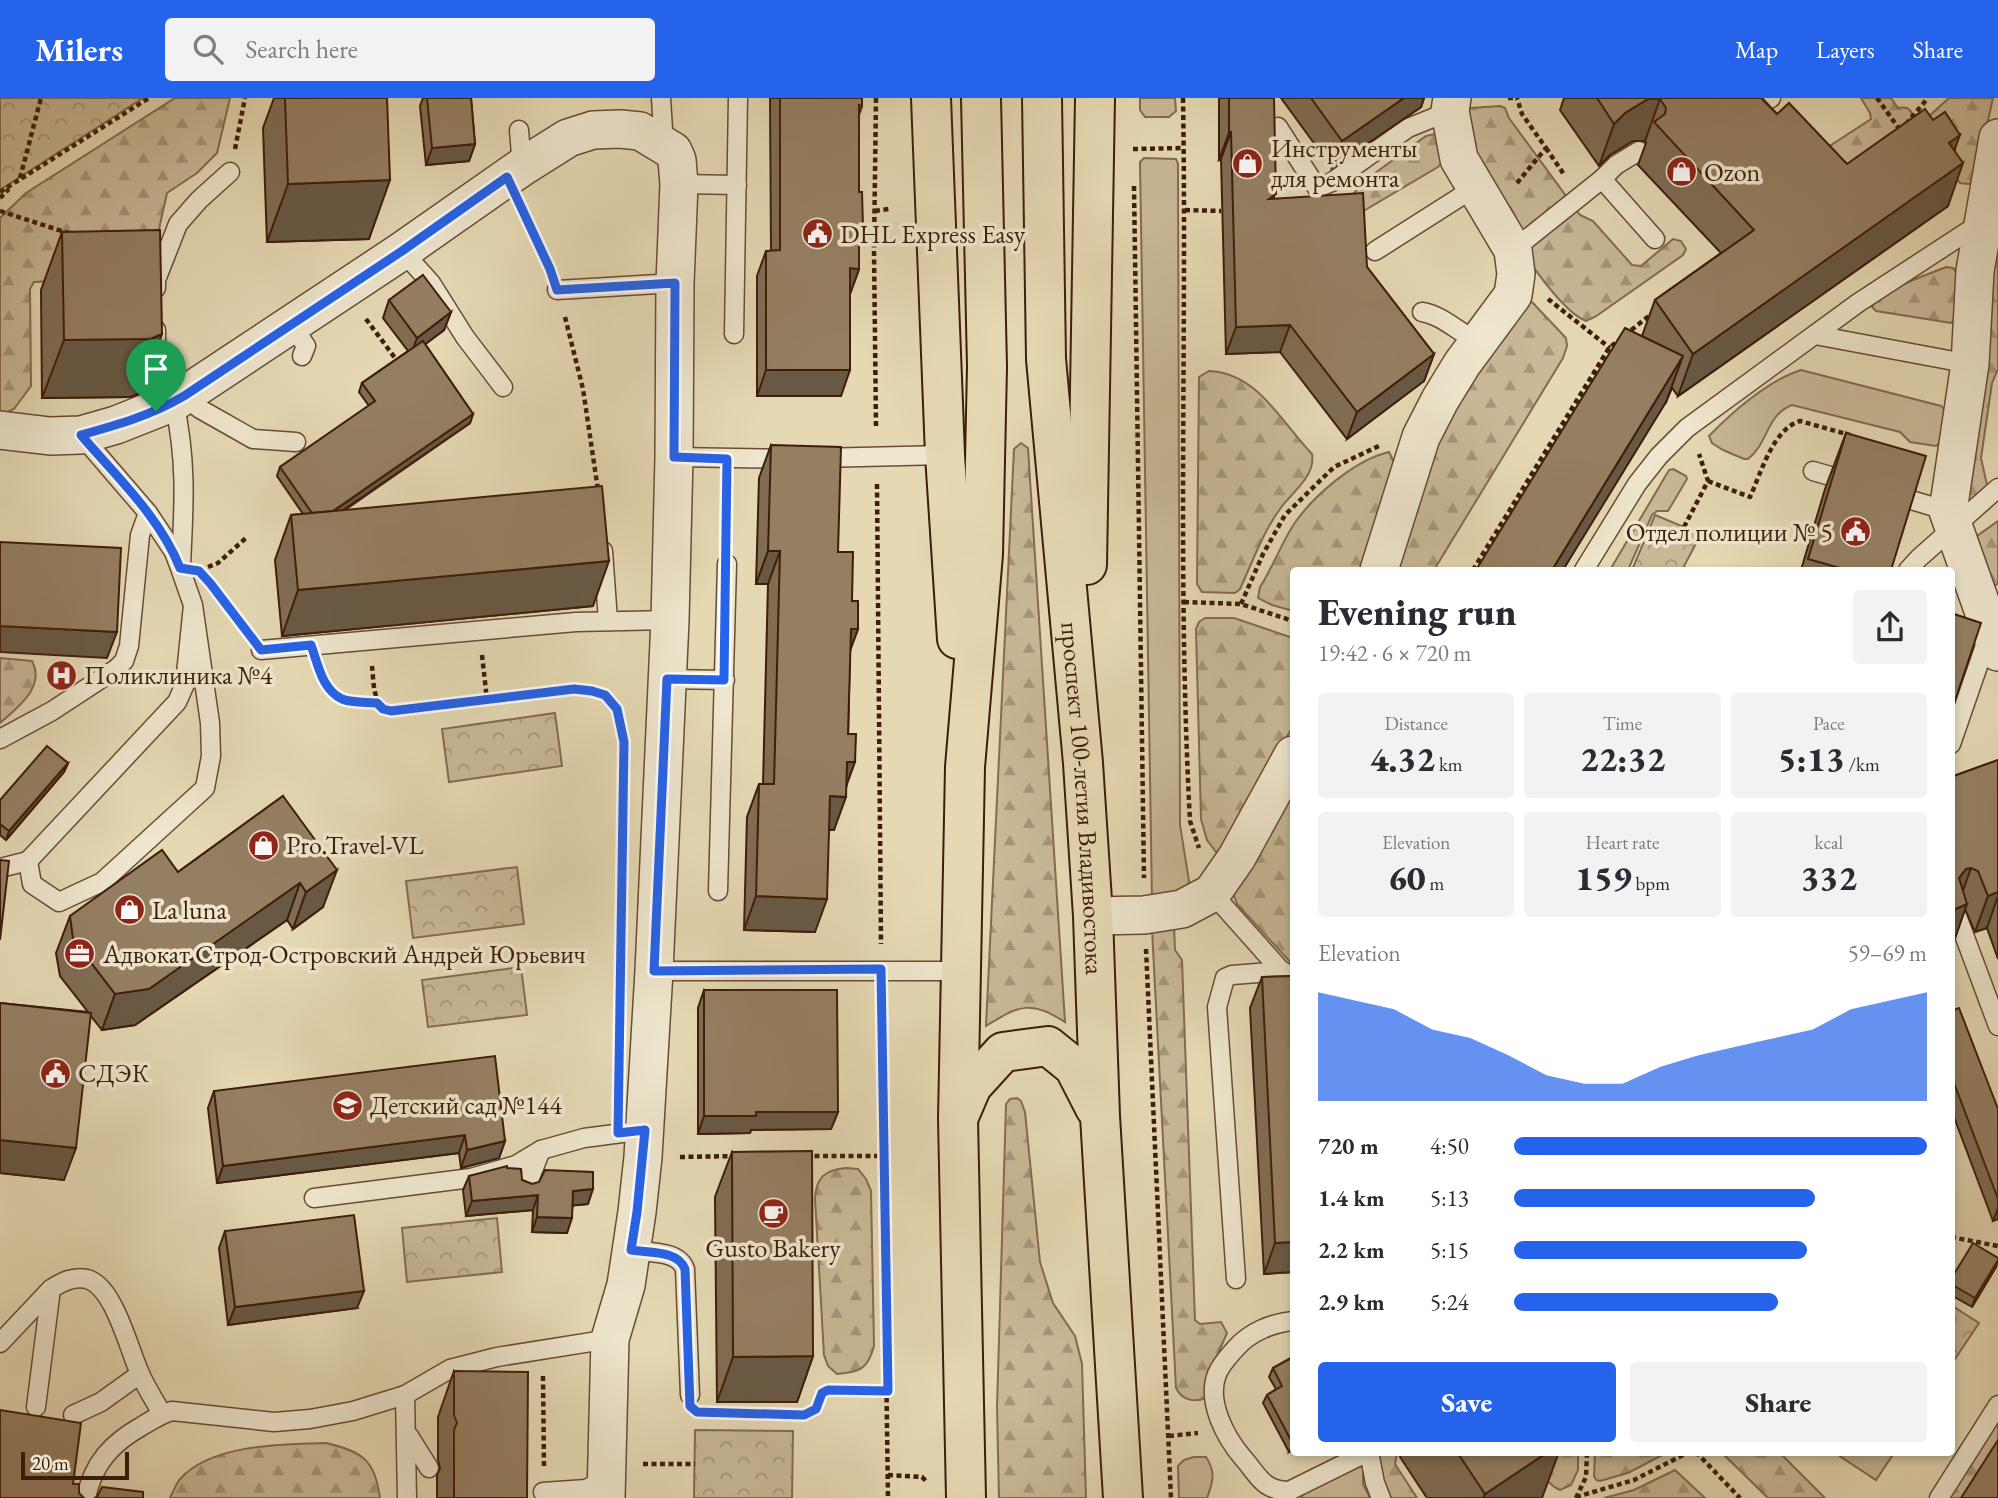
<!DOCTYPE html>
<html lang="en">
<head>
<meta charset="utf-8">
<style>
  :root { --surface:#fff; --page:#f2f2f3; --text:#2b2b33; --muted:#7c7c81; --accent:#2563eb }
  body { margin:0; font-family:"EB Garamond",serif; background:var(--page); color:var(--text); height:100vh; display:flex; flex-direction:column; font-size:26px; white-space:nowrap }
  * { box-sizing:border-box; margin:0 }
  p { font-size:23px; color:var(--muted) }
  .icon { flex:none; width:38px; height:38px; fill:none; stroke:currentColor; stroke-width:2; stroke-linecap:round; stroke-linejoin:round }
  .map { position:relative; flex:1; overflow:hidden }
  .side { position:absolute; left:1290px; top:469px; width:665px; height:889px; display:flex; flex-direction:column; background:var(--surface); border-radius:7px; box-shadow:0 4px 10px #0003 }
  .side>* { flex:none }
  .scale { position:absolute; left:21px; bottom:18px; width:108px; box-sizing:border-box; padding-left:7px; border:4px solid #3e1d09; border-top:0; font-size:19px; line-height:24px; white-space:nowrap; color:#3e1d09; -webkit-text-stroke:5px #eee6ce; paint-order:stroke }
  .pin { position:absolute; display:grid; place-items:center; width:60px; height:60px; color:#fff; margin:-72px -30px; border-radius:50% 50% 50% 0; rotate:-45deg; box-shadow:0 0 7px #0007 }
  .pin .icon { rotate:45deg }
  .round { display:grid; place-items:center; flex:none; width:74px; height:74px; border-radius:7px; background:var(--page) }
  .headline { display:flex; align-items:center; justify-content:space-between; height:119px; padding:0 28px }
  h1 { font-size:38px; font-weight:800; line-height:52px }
  .stats { display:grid; grid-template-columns:repeat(3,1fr); gap:10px; height:119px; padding:7px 28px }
  .stats div { display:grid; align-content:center; border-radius:7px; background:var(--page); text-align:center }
  .stats b { font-size:35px; font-weight:800 }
  .stats small { font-size:19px; font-weight:400 }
  .stats p { font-size:19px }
  .chart { height:196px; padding:14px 28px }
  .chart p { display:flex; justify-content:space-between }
  .chart svg { width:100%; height:126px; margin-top:7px; fill:var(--accent); opacity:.7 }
  .action { display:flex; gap:14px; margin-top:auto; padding:14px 28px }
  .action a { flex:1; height:80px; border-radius:7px; background:var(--accent); color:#fff; font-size:28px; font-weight:800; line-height:80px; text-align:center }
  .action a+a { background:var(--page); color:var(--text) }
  ul { padding:0 28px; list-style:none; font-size:23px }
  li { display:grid; grid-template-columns:112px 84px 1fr; align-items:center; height:52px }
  li i { height:18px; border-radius:9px; background:var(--accent) }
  header { display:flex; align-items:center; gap:42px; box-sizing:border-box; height:98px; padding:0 35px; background:var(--accent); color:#fff }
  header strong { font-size:33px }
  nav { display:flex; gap:38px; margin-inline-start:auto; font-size:24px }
  .search { width:490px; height:63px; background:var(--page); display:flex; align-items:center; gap:18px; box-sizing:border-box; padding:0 24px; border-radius:7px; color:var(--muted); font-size:26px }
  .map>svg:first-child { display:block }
  .grass { fill:#c9b997; stroke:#846b50; stroke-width:2 }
  .forest { fill:url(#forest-firs); stroke:#846b50; stroke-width:2 }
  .park { fill:url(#park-crowns); stroke:#846b50; stroke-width:2 }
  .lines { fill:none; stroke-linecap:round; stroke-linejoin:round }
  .service-casing { stroke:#684c34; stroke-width:21 }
  .minor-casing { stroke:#684c34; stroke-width:40 }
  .trunk-casing { stroke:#3e1d09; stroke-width:42 }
  .path { stroke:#3e1d09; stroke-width:4.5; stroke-dasharray:5 3.5; stroke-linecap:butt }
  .service { stroke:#eee6ce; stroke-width:18 }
  .minor { stroke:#eee6ce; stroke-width:37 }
  .trunk { stroke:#e5d9b4; stroke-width:38 }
  .wall { fill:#806d54; stroke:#3e1d09; stroke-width:2 }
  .shaded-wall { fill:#685945; stroke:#3e1d09; stroke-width:2 }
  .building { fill:#957f62; stroke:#3e1d09; stroke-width:2 }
  .route-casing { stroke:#fff; stroke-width:14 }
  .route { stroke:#2563eb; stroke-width:9 }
  .labels { text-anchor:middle; stroke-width:7; stroke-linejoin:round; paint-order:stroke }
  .poi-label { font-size:26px; fill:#3e1d09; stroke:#eee6ce; text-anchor:start }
  .street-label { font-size:26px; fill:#3e1d09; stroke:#eee6ce }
</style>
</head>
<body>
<header>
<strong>Milers</strong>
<div class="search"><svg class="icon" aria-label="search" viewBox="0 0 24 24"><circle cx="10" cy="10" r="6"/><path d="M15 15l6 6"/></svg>Search here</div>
<nav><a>Map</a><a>Layers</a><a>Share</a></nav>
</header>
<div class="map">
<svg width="1998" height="1400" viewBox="0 0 1998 1400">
  <defs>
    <pattern id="forest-firs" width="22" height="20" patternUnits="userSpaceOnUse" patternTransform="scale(1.75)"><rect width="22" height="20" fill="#c9b997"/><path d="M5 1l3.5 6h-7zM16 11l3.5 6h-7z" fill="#a59679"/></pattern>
    <pattern id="park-crowns" width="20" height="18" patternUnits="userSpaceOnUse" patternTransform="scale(1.75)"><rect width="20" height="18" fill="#c9b997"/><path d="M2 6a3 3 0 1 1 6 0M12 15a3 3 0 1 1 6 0" fill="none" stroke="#a59679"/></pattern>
  </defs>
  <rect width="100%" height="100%" fill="#e5d9b4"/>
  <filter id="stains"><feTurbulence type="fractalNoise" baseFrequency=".00286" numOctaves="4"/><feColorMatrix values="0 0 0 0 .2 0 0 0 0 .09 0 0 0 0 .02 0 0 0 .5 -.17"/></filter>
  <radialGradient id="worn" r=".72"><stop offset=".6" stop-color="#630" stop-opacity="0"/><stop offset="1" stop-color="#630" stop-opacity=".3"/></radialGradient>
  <g class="grass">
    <path d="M1140,0H1175L1176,13L1169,19H1145L1140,12Z"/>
    <path d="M1144,60L1176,61L1178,66L1180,727L1189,783L1186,796L1152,802L1140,64Z"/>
    <path d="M1801,272L1941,308L1945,313L1941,343L1936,348L1910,344L1900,334L1792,307C1766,317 1768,346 1748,361H1744L1723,352L1712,345L1709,338C1732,314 1769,282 1801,272Z"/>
    <path d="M1673,371L1686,378L1687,381L1668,413H1657L1652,417L1628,472H1610L1669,372Z"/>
    <path d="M1835,1355H1894L1876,1382Z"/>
    <path d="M1194,1359H1206C1216,1374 1213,1384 1207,1400H1179L1178,1368L1184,1362Z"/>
    <path d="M1358,1368L1363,1369V1386L1370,1400H1301L1304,1394Z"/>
  </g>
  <g class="forest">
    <path d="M175,0H230L217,55L197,75L167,95L155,149L129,180L34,184L30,191L31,288L14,311L0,317V120L26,95Z"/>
    <path d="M1861,0H1891L1898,10C1912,7 1913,16 1912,27L1790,116L1802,66L1871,21L1870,15Z"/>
    <path d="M1949,0H1993L1975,81L1969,86L1960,85L1925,37L1928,19Z"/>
    <path d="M1500,8L1505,10L1509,20L1580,117L1593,123L1632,167L1641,168L1673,141L1681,143L1686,151L1683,157L1595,219L1586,223C1556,212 1493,113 1481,81C1473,60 1471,35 1465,13L1470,10Z"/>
    <path d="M1435,36L1441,40L1446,59L1438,69L1360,115L1353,96L1371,78L1426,38Z"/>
    <path d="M1998,74V271L1992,285L1981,360L1987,387L1960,413Z"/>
    <path d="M1946,169L1953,170L1959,177L1956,220L1951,225L1876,213L1872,209C1881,191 1927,177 1946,169Z"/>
    <path d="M1531,203L1566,240L1567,248L1563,260L1434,472H1392L1449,309L1527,204Z"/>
    <path d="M1209,273C1258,275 1281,324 1312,356C1316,378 1292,394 1280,411C1263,434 1252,465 1240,491L1235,495L1202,494L1197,486L1199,279Z"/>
    <path d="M1021,345L1028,350L1065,924C1030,902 1020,907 986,928L1014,351Z"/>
    <path d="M1389,354L1397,370L1365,472H1293V513L1272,507L1258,500L1260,489C1273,469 1281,446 1294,426C1314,397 1355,362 1389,354Z"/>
    <path d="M1998,423V486L1993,488L1974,446L1977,438Z"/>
    <path d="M1205,520H1234L1293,540V628L1222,753L1216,754L1207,742L1201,721L1196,531L1199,524Z"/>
    <path d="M0,560L32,563C46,589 17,610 0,625Z"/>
    <path d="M1293,684V867L1237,806L1232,792Z"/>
    <path d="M1174,827L1175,852L1182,862L1195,1222L1200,1226L1221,1224L1227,1235L1210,1274L1206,1300C1194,1305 1182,1302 1176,1290L1152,831Z"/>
    <path d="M1017,1000L1021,1003L1025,1014L1040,1164L1053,1205L1075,1238L1082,1266L1086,1400H999L997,1309L1006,1006L1010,1001Z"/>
    <path d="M846,1070L858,1071L866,1081L871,1093L874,1248C868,1271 860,1274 837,1276L828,1268L824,1257L815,1101C816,1080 824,1072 846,1070Z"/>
    <path d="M1998,1318V1349L1966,1400H1945Z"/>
    <path d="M326,1345C363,1354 375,1362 380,1400H170C173,1394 176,1386 180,1381C211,1346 283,1346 326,1345Z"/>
    <path d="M1378,1355H1397L1395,1366L1417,1400H1391L1382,1384Z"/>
    <path d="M1532,1355H1578V1372L1571,1387L1560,1392C1545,1386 1539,1368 1532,1355Z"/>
    <path d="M1595,1355V1354L1666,1355L1628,1375L1600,1383L1596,1382L1594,1378Z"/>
    <path d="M1722,1355H1780L1825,1400H1768Z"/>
    <path d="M1675,1372L1705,1400H1604L1634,1392Z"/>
  </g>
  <g class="park">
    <path d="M0,0H143L0,92Z"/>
    <path d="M1655,417L1701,436L1682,472H1632Z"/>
    <path d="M555,615L562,668L449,684L442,631Z"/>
    <path d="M517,769L524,826L413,840L406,783Z"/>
    <path d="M521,869L527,917L428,929L422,882Z"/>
    <path d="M497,1120L502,1174L407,1184L402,1130Z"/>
    <path d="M1951,1207L1979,1225L1951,1267Z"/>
    <path d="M695,1332L793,1333L792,1400H694Z"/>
  </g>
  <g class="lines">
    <defs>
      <g id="service">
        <path d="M661,0L664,47"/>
        <path d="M1758,8L1771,0"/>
        <path d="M1278,29L1317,90L1332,84L1408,30L1450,13"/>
        <path d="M519,32L522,69"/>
        <path d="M1639,53L1616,67L1602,81L1655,141"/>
        <path d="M679,86L737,87"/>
        <path d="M1513,152L1602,81"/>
        <path d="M402,153L431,185L465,239L503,289"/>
        <path d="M1375,153L1474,90"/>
        <path d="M156,190V182L178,126L199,102L230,74"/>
        <path d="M557,192L675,185"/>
        <path d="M1422,214C1442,217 1459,235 1478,243"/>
        <path d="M292,227L306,248L302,258"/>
        <path d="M156,232V313"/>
        <path d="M734,236L738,0"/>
        <path d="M1815,237L1970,266"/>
        <path d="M184,298L200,311L253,341L296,344"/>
        <path d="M174,304C187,362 184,408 181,466"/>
        <path d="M81,337L148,415L174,454L180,470L193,507L185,586L177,604L28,763L32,786L59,804L102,784L205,690L211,658L210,625L193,507"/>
        <path d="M674,359L787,361"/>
        <path d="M819,360L945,357"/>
        <path d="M1813,373L1851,384"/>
        <path d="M1891,396L1948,413"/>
        <path d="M603,453L608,523"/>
        <path d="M1584,472L1637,386L1659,358L1687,330L1858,205L1982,124"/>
        <path d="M1908,472L1919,460L1998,390"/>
        <path d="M261,552L576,524L670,522"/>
        <path d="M667,581L725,582"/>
        <path d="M0,641L52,613L116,571L124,563L129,548L140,437L148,415"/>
        <path d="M1951,646L1988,539"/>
        <path d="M0,770L28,763"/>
        <path d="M718,793L727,466"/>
        <path d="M1212,795L1293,886"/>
        <path d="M1957,818L1998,928"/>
        <path d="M654,873H962"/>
        <path d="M526,1090L541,1052"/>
        <path d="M314,1100L471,1080L516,1067L541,1052L584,1040L645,1032"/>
        <path d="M631,1152C649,1155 678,1152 685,1171L690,1297"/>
        <path d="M1236,1181L1217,909L1225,880L1232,877L1283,873"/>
        <path d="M1293,1223C1272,1225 1250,1234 1236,1250C1229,1258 1221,1266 1217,1276C1206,1304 1226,1340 1243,1360C1259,1378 1262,1392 1289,1393L1368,1354"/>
        <path d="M0,1245L51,1191"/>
        <path d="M405,1297L407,1400"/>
        <path d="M36,1309L51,1191C62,1184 73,1178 87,1181C115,1189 129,1253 141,1278C147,1291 155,1303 162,1316"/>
        <path d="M73,1317L101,1304L140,1276"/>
        <path d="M409,1338L429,1370"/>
        <path d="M1369,1354L1375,1385L1381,1400"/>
        <path d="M543,1394L586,1391L607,1381"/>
        <path d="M86,1400C93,1365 112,1345 142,1328C152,1322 161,1316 172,1313L274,1324L310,1321L353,1313L405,1297L450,1271L497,1259L610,1241"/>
        <path d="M1939,1400L1998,1307"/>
      </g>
      <g id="minor">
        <path d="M1998,40L1975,173L1970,266L1948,413L1998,554"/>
        <path d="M0,332L50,338L81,337L116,327L174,304L402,153L522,69L568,40L593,32L620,31L640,33L673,53L677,62L679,86L675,185L674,359L670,522L654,873L643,1059L637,1114L626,1187L610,1241L606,1400"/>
        <path d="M1379,472L1421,339L1440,302L1462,266L1513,197L1516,176L1513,152L1459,61L1450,13L1452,0"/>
        <path d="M1093,818L1144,817L1182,811L1212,795L1237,759L1293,657"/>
      </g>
      <g id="trunk">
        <path d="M931,0L945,357L957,541"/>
        <path id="s1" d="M1042,0L1046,261L1083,665L1093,818L1100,1018L1123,1400"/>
        <path d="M1087,467L1095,0"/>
        <path d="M960,1016L972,988L1003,954L1048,948L1074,969L1095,1010"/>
        <path d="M966,1400L958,1021L965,669L983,456L987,269L981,0"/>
      </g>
    </defs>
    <use href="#service" class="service-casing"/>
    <use href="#minor" class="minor-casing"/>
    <use href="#trunk" class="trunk-casing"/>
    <g class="path">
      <path d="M876,0L874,152L876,328"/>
      <path d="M1183,0C1187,241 1177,482 1190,723L1199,750"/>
      <path d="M1508,0H1517"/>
      <path d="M1877,0L1900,32"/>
      <path d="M1906,26L1928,0"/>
      <path d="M1546,50L1565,78"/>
      <path d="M235,51L245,0"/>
      <path d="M1133,51L1184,50"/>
      <path d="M20,80L41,0"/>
      <path d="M1517,85L1546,50L1522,16L1517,0"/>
      <path d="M1134,88L1144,780"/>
      <path d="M0,94L149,0"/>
      <path d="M0,100L9,91"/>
      <path d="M522,112L548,167"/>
      <path d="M1185,112L1221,113"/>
      <path d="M0,113L68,135"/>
      <path d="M875,113L889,111"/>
      <path d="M1548,201L1610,250"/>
      <path d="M565,219L583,291L598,392"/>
      <path d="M366,221L398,264"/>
      <path d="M1708,383L1750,399C1761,375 1773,331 1800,323L1850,337"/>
      <path d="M877,386L881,846"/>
      <path d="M1684,429L1708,383L1699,356"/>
      <path d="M727,441V387"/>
      <path d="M208,469L218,465L246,440"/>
      <path d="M1473,472L1609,250L1655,213"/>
      <path d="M220,496L246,531"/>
      <path d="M1184,504L1241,506L1293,523"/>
      <path d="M1241,506L1263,456L1285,417L1334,369L1381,347"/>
      <path d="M482,557L487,602"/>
      <path d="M372,568C374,584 372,609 391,613L574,591L592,593L605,597L617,611L622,629L624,663"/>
      <path d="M319,573C338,605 342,602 377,605"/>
      <path d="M1146,851L1171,1400"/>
      <path d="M881,900L888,1400"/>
      <path d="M806,1058H882"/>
      <path d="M680,1059L735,1058"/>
      <path d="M1951,1139L1998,1148"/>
      <path d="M543,1278L544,1368"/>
      <path d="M710,1315L804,1317L816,1312L822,1295L828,1292L888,1293"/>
      <path d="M1169,1338L1198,1335"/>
      <path d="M1696,1354L1740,1400"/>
      <path d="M643,1366H695"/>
      <path d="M888,1377L922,1379L928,1385"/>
      <path d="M1576,1399L1634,1382L1689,1354"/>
      <path d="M1576,1400L1586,1379L1587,1354"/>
    </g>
    <use href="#service" class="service"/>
    <use href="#minor" class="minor"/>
    <use href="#trunk" class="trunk"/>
  </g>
  <g class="wall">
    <path d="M274,0H387L369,141L267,144L263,30Z"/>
    <path d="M423,0H471L475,46L469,63L426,67L420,8Z"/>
    <path d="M770,0H862V8L859,17V94L863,129L859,139V171L850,196L841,298H757V178L766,153H771Z"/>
    <path d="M1219,0H1274V101L1367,169L1434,256L1424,283L1347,341L1280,254L1226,256L1221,61L1219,62Z"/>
    <path d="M1281,0H1424L1421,9L1332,70Z"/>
    <path d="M1564,0H1762L1777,16L1847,66L1955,52L1948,108L1678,298L1672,290L1666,304L1642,238L1655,202L1721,155L1638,67L1646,45L1645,43H1633L1610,57L1599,68L1560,12Z"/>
    <path d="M62,134L141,295L130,299L42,300L41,192Z"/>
    <path d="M389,202L451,214L444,232L425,246L473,316L470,325L345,412L593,508L282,538L275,462L291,417L303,416L277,378L280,369L369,308L359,294L362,285L408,253L383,220Z"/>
    <path d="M1846,335L1891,472H1801L1825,391Z"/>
    <path d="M771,347L838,454L852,503L858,531L850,552L847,686L834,732H829L815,834L744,832L747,719L759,686H763L768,486H756L759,380Z"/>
    <path d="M1998,662V861L1987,830L1975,834L1965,811L1954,843L1951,679Z"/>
    <path d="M68,665L64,674L6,742L0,737V702Z"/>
    <path d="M283,698L323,809L293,831L287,822L135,927L102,932L90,917L64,1082L0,1075V905L88,914L60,878L56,855L70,818L178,774Z"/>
    <path d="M1293,878V1174L1264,1176L1250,910L1262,879Z"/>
    <path d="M704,892L838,1014L831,1031L751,1032L750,1035L698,1036V910Z"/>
    <path d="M1951,913L1998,1011V1121L1993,1123L1951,1011Z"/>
    <path d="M214,993L505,1043L499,1060L461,1070L459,1055L217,1085L208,1010Z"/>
    <path d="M732,1054L813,1258L797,1304H717L715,1099Z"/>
    <path d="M507,1070L522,1082L532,1086L588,1106L573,1107L567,1135L532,1134L533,1112L466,1118L463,1092L469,1078Z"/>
    <path d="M225,1133L357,1210L228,1227L219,1150Z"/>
    <path d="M1996,1169L1972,1209L1951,1197V1181Z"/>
    <path d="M1293,1259V1352L1289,1354L1263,1305L1267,1297L1276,1291L1269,1279L1273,1270Z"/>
    <path d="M454,1273L527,1400H437V1377L440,1370L438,1362V1319Z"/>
    <path d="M1402,1354H1548L1542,1400H1427L1400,1359Z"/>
  </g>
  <g class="shaded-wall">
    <path d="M1404,0H1424L1421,9L1332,70L1342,43Z"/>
    <path d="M1648,1H1660L1645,43H1633L1610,57L1599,68L1614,26L1625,15Z"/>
    <path d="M1231,34L1221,61L1219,62L1229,35Z"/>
    <path d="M1960,37L1945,78L1963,65L1948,108L1678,298L1693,256L1949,45Z"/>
    <path d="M475,46L469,63L426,67L432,50Z"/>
    <path d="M390,82L369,141L267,144L288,86Z"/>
    <path d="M850,170L859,171L850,196Z"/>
    <path d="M451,214L444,232L411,257L417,240Z"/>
    <path d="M1290,227L1280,254L1226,256L1236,229Z"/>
    <path d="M162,236L141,295L130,299L42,300L64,242Z"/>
    <path d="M1434,256L1424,283L1347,341L1357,314Z"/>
    <path d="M1683,258L1666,304L1563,472H1552Z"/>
    <path d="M766,272H850L841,298H757Z"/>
    <path d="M473,316L470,325L314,432L318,424Z"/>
    <path d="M768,453H780L768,486H756Z"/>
    <path d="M609,463L593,508L282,538L298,492Z"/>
    <path d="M0,528L117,534L107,560L0,554Z"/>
    <path d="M851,531H858L846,564Z"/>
    <path d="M847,664H855L843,697Z"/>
    <path d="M68,665L64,674L6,742L9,733Z"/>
    <path d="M830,698L846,699L834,732L818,731Z"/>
    <path d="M1971,770L1958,807L1959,780L1966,771Z"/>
    <path d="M337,772L323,809L293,831L306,794Z"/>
    <path d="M300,785L287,822L135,927L102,932L115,896Z"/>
    <path d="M1998,794V798L1987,830L1975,834L1988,798Z"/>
    <path d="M756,798L827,801L815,834L744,832Z"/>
    <path d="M1967,806L1954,843L1951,844V813Z"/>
    <path d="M756,1014H838L831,1031L751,1032L750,1035L698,1036L704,1018Z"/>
    <path d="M465,1037L459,1055L217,1085L223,1068Z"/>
    <path d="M0,1042L76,1050L64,1082L0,1075Z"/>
    <path d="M505,1043L499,1060L461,1070L467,1052Z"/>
    <path d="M593,1091L588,1106L568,1108L573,1093Z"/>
    <path d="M538,1097L533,1112L466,1118L472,1103Z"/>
    <path d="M1998,1110V1121L1993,1123Z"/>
    <path d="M537,1119L572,1120L567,1135L532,1134Z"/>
    <path d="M1293,1144V1174L1264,1176L1275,1145Z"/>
    <path d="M1998,1162L1996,1169L1972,1209L1975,1200Z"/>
    <path d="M364,1193L357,1210L228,1227L235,1209Z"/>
    <path d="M813,1258L797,1304H717L733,1259Z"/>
    <path d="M1293,1345V1352L1289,1354L1293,1346Z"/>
    <path d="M1548,1354H1559L1542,1400H1483L1485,1396Z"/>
  </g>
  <g class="building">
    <path d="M285,0H387L390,82L288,86Z"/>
    <path d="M427,0H471L475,46L432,50Z"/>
    <path d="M780,0H862V8L859,7V94H862L863,129L859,130V171L850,170V272H766V153L780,152Z"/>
    <path d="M1229,0H1274L1276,96L1269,101L1363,95L1367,169L1434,256L1357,314L1290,227L1236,229L1231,34L1229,35Z"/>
    <path d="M1311,0H1404L1342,43Z"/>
    <path d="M1597,0H1761L1777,16L1789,5L1847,66L1925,11L1933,22L1945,14L1960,37L1949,45L1963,65L1693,256L1655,202L1754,132L1654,24L1665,16L1666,10L1660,1H1648L1625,15L1614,26Z"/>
    <path d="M160,132L162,236L151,241L64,242L62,134Z"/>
    <path d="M423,177L451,214L417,240L389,202Z"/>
    <path d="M1625,230L1683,258L1552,472H1476Z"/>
    <path d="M423,243L473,316L333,413L312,415L280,369L375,303L362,285Z"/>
    <path d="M1846,335L1926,358L1891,472H1847L1808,461Z"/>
    <path d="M771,347L841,349L838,454H853L852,503H858V531H851L848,636H856L855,664H847L846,699L830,698L827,801L756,798L759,686H774L780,453H768Z"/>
    <path d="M602,388L609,463L298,492L291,417Z"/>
    <path d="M0,444L121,450L117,534L0,528Z"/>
    <path d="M1951,515L1981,525L1954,606V614L1951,623Z"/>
    <path d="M47,648L68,665L9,733L0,726V702Z"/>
    <path d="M1998,662V794L1988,798L1978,773L1971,770L1966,771L1959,780L1967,806L1951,813V679Z"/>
    <path d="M283,698L337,772L306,794L300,785L149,891L115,896L73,841L70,818L162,752L178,774Z"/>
    <path d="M0,762L9,763L0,842Z"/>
    <path d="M1293,878V1144L1275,1145L1262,879Z"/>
    <path d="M704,892H837L838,1014H756V1018H704Z"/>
    <path d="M0,905L91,915L76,1050L0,1042Z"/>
    <path d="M1959,910L1998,1011V1101L1951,977V913Z"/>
    <path d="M495,958L505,1043L467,1052L465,1037L223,1068L214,993Z"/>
    <path d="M812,1053L813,1258L733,1259L732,1054Z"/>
    <path d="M507,1068V1070L521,1071L522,1082L532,1086L539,1084L545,1072L593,1074V1091L573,1093L572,1120L537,1119L538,1097L472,1103L469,1078Z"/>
    <path d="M354,1117L364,1193L235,1209L225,1133Z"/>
    <path d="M1973,1145L1998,1160V1162L1975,1200L1951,1186V1181Z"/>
    <path d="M1293,1259V1346L1267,1297L1282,1288L1273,1270Z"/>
    <path d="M454,1273L528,1274L527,1400H454V1332L457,1325L454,1317Z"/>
    <path d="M0,1312L81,1325L73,1386H79V1395L84,1400H0Z"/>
    <path d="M1998,1342V1400H1961Z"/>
    <path d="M1457,1354H1548L1485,1396Z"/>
    <path d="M102,1389L143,1394V1400H94L97,1399Z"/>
  </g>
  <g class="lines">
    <defs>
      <path id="route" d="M507,79L550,171L557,192L675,185L674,359L727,361L724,582L667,581L654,873L881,871L888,1293L828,1292L822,1295L816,1311L804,1317L697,1314L690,1308L685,1171C678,1152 649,1155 631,1152L637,1114L645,1032L618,1035L624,644L617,611L605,597L592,593L574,591L391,613L383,611L377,605C367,604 352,605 342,601C322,592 318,566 311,547L261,552L210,485L199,473L180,470C160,419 116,378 81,337C117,327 152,317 184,298L402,153Z"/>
    </defs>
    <use href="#route" class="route-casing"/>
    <use href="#route" class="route"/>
  </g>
  <defs>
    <symbol id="shop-disc" viewBox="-11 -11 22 22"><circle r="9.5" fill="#8f2418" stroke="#eee6ce"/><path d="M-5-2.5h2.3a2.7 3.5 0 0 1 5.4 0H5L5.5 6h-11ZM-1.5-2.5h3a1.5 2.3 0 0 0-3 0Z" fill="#fff"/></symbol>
    <symbol id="civic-disc" viewBox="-11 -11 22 22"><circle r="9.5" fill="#8f2418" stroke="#eee6ce"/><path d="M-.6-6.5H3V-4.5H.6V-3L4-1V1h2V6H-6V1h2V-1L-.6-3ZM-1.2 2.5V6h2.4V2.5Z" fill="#fff"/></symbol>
    <symbol id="hospital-disc" viewBox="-11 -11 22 22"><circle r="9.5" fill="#8f2418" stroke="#eee6ce"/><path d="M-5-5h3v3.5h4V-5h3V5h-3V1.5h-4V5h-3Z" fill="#fff"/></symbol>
    <symbol id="office-disc" viewBox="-11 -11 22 22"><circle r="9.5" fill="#8f2418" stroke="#eee6ce"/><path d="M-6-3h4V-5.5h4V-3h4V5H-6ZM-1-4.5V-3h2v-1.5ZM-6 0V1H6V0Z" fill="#fff"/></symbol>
    <symbol id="school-disc" viewBox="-11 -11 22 22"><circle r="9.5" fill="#8f2418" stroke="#eee6ce"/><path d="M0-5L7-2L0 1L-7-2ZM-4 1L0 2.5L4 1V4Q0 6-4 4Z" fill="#fff"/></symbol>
    <symbol id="cafe-disc" viewBox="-11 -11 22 22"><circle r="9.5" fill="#8f2418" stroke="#eee6ce"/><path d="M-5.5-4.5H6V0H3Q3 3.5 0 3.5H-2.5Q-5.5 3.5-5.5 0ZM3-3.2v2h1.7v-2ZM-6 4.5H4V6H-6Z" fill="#fff"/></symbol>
  </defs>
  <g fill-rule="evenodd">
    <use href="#shop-disc" x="1230" y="48" width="35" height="35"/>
    <use href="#shop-disc" x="1664" y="56" width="35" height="35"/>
    <use href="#civic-disc" x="800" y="118" width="35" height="35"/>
    <use href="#civic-disc" x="1838" y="416" width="35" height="35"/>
    <use href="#hospital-disc" x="44" y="560" width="35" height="35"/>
    <use href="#shop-disc" x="246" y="730" width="35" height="35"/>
    <use href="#shop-disc" x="112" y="794" width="35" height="35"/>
    <use href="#office-disc" x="62" y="838" width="35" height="35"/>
    <use href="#civic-disc" x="38" y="958" width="35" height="35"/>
    <use href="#school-disc" x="330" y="990" width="35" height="35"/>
    <use href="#cafe-disc" x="756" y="1098" width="35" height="35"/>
  </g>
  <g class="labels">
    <g class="poi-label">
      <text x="1271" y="59">Инструменты<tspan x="1271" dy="30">для ремонта</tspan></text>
      <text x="1704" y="83">Ozon</text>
      <text x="840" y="145">DHL Express Easy</text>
      <text x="1833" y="443" text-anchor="end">Отдел полиции № 5</text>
      <text x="84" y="586">Поликлиника №4</text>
      <text x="286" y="756">Pro.Travel-VL</text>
      <text x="152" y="821">La luna</text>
      <text x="103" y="865">Адвокат Строд-Островский Андрей Юрьевич</text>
      <text x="78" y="984">СДЭК</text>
      <text x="370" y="1016">Детский сад №144</text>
      <text x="773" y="1159" text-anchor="middle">Gusto Bakery</text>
    </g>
    <g class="street-label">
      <text dy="9" stroke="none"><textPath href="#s1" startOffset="702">проспект 100-летия Владивостока</textPath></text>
    </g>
  </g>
  <rect width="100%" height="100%" filter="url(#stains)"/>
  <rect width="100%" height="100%" fill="url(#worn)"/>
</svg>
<div class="scale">20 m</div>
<div class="pin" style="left:156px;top:313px;background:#1e9e55"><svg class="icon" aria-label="arrive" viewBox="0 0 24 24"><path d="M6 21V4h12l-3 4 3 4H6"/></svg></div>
<section class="side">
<div class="headline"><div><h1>Evening run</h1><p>19:42 · 6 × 720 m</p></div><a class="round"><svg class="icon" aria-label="share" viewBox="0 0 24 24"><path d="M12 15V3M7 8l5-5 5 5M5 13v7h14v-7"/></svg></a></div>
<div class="stats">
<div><p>Distance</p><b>4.32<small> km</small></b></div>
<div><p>Time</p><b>22:32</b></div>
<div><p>Pace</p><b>5:13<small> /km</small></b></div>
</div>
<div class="stats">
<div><p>Elevation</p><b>60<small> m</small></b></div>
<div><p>Heart rate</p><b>159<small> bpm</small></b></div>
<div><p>kcal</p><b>332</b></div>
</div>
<div class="chart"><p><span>Elevation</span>59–69 m</p>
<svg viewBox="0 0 160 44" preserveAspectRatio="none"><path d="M0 44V6L10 9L20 12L30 19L40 22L50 28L60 35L70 38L80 38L90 32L100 28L110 25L120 22L130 19L140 12L150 9L160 6V44z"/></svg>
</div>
<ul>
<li><b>720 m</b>4:50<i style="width:100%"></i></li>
<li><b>1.4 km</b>5:13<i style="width:73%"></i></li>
<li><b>2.2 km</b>5:15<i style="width:71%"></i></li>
<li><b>2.9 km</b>5:24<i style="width:64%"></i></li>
</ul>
<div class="action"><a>Save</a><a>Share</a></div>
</section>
</div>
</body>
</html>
